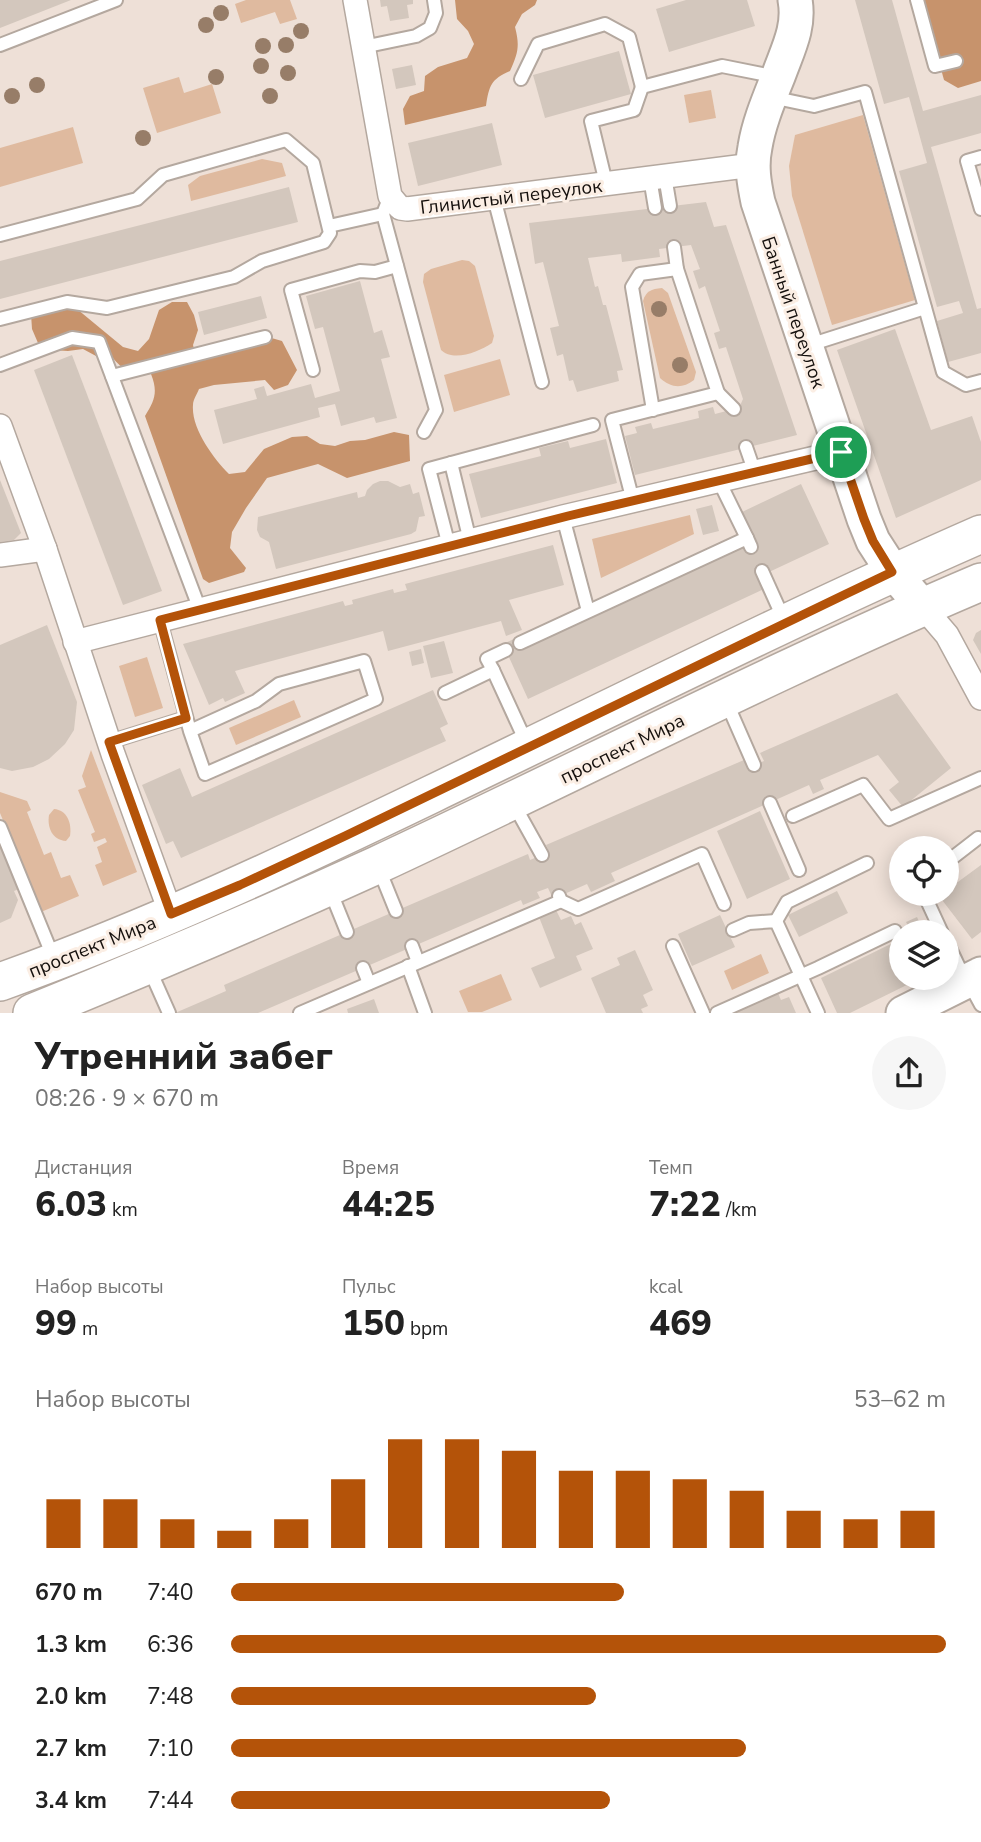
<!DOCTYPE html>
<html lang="ru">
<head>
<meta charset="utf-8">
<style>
  :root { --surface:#fff; --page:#f6f6f6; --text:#222; --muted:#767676; --accent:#b45309 }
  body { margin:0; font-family:"Nunito Sans",sans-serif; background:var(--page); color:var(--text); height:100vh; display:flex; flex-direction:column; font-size:26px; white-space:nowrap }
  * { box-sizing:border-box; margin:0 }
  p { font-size:23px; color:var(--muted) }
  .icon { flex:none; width:38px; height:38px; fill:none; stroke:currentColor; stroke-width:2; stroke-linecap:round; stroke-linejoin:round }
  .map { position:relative; height:1013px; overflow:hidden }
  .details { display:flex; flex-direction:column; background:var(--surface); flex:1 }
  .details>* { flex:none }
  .fabs { position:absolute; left:889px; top:836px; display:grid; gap:14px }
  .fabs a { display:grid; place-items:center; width:70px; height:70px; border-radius:50%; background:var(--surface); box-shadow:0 4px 18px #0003; font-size:35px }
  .pin { position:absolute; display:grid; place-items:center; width:60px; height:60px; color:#fff; margin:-30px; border:4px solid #fff; border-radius:50%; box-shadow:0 2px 7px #0007 }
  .round { display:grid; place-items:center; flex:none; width:74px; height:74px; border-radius:37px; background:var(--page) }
  .head { display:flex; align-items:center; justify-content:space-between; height:119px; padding:0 35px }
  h1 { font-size:38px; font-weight:800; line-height:52px }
  .figures { display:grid; grid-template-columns:repeat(3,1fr); gap:10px; height:119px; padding:7px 35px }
  .figures div { display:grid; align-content:center }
  .figures b { font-size:35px; font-weight:800 }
  .figures small { font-size:19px; font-weight:400 }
  .figures p { font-size:19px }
  .chart { height:196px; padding:14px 35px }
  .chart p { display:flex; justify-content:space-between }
  .chart svg { width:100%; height:126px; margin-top:7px; stroke:var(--accent); stroke-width:6 }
  ul { padding:0 35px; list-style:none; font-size:23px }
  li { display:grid; grid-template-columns:112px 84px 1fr; align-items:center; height:52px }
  li i { height:18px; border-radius:9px; background:var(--accent) }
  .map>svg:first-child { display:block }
  .green { fill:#dfba9f }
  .forest { fill:#c7936c }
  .building { fill:#d3c7bd }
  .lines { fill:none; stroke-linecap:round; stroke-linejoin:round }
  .lane-casing { stroke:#b4a89f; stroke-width:16 }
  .street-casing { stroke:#b4a89f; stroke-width:26 }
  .secondary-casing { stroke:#b4a89f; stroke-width:37 }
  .primary-casing { stroke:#b4a89f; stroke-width:40 }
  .lane { stroke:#fff; stroke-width:12 }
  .street { stroke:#fff; stroke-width:23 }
  .secondary { stroke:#fff; stroke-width:33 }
  .primary { stroke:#fff; stroke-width:37 }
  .tree { fill:#977d68 }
  .route-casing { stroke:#fff; stroke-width:14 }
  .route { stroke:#b45309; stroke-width:9 }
  .labels { text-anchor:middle; stroke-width:6; stroke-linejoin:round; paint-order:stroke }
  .street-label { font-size:19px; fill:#15100d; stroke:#fbeee4 }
</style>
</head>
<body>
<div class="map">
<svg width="981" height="1013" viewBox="0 0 981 1013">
  <rect width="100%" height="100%" fill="#eee0d7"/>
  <g class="green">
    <path d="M246,0H290L297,19L280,24L275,12L241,23L235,4Z"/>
    <path d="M179,77L184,93L212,84L221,113L157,133L143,88Z"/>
    <path d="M711,90L716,118L689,123L684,95Z"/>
    <path d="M863,115L915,300L832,325L792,196L789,166L795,135Z"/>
    <path d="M73,127L83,163L0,187V148Z"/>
    <path d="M262,159L282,163L286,176L191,201L188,185L200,176Z"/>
    <path d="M462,260L469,261L475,266L494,336L492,343C479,352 453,362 441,350L423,282L424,274L431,269Z"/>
    <path d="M662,288L668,293L696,372L694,380C682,389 671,388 660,378L643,301C646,291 651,289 662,288Z"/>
    <path d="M500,359L510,395L454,412L444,375Z"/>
    <path d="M690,515L694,534L601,578L592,539Z"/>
    <path d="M147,657L163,708L135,717L119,666Z"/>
    <path d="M294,700L301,717L236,745L229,728Z"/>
    <path d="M91,750L137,872L103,886L95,865L102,862L97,847L107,842L105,838L94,842L91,834L95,832L78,790L86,787L82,776Z"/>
    <path d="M0,792L27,801L31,810L27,812L44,855L51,852L61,878L70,875L79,896L41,912L0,813Z"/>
    <path d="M54,809C67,810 72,823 70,836L66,841C52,840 47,827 49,815Z"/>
    <path d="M761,954L769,973L732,990L724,971Z"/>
    <path d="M501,974L512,1000L482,1012H468L459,991Z"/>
  </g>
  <g class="forest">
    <path d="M455,0H537L535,5L522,14L515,27C520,46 518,53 510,71C491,79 489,86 486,106L405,125L403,109L410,96L424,91L425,76L438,67L467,58L474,44L468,31L457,19Z"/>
    <path d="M922,0H981V81L958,88L944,80Z"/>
    <path d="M172,302H187L194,315L198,330L193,345L197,360L226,351L241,350L254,342L268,337L282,341L297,370L288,385L274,390L265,380L214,385L199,389C197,394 193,400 193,405C191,428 213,458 229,474L245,472L264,449L292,437L307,436L320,444L335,446L350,441L365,440L394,432L409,435L410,461L347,478L318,464L267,478L246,508L232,532L230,548L246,568L244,572L209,583L203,579L145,416C155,400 158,392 151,374C131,376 125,372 112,357L96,356L83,349L68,351L52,350L38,343L32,329L31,314L61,306L77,309L123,347L138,351L149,339L159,310Z"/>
  </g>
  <g class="building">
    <path d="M0,0H71L0,28Z"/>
    <path d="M380,0H413V4L407,5L409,18L390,21L387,6L381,7Z"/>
    <path d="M686,0H747L755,26L669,52L656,9Z"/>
    <path d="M855,0H892L923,111L981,95V133L931,147L977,309L981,308V353L948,362L937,321L963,313L959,301L937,307L899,171L927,163L909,97L884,104Z"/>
    <path d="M619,51L631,94L545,118L533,75Z"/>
    <path d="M412,65L416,85L396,89L392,69Z"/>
    <path d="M492,123L502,165L418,186L408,143Z"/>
    <path d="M289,187L298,222L0,299V261Z"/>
    <path d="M706,202L714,227L726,225L797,435L635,475L625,436L637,433L635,427L651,423L653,429L699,418L698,411L713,407L715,414L734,409L739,408L743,399L726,347L719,349L714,333L720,331L705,286L699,289L693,271L700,269L691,245L659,249L660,257L622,262L621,254L588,258L595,287L598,286L603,305H606L623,370L617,371L619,381L577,392L573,380L569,381L563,354L557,356L550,328L559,326L543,262L535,264L529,223Z"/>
    <path d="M360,281L374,333L382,330L390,357L381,359L397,418L376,423L374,417L341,426L335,404L318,408L320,417L223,444L214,410L257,399L254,389L264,386L267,396L311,384L315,398L340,391L323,327L315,329L306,296Z"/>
    <path d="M261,296L267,318L204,335L198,312Z"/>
    <path d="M895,329L931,430L972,416L981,442V480L896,518L837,350Z"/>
    <path d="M72,355L162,591L123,605L34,370Z"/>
    <path d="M606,439L617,483L481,518L469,474L541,456L539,448L568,441L570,448Z"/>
    <path d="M0,480L21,533L14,540L0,542Z"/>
    <path d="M380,481H388L400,487L410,484L413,494L419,492L425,516L419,517L416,531L411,534L276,569L269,542L260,537L257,530L258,517L357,492L358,498L365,496L367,490L373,484Z"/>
    <path d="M801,484L829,544L769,572L768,569L756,574L764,589L528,699L503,644L518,637L523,649L743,546L745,550L756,545L742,512Z"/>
    <path d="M712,505L719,531L703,535L696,509Z"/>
    <path d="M553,545L564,585L509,600L522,630L506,636L501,621L388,651L383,631L235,671L245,693L225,702L223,698L209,705L183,644L343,601L345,606L353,604L352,600L393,589L394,593L407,590L405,584Z"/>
    <path d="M47,625L77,702L74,730L65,744L49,759L33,767L12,771L0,768V645Z"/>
    <path d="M981,630V654L973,640L976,633Z"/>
    <path d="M444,641L453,673L431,678L423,646Z"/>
    <path d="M421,649L424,663L412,666L409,652Z"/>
    <path d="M433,690L448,724L440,728L446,741L181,858L173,841L166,844L142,785L180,768L192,797Z"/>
    <path d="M897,693L951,768L903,807L889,790L899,782L878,755L820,780L824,789L813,794L809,785L611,873L615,881L591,892L587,884L553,899L548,888L537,892L540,898L523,905L521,900L258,1013H175L226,991L224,985L528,854L530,860L549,852L546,845L744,760L747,768L764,761L760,753Z"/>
    <path d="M760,811L790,879L747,899L717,831Z"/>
    <path d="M0,843L19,889L14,891L18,900L11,918L0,923Z"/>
    <path d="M981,865V932L972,939L939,896L947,894V890Z"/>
    <path d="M837,891L848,913L799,937L788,915Z"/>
    <path d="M556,910L561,920L571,916L575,925L581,922L593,949L576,956L582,970L540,988L531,968L555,958L539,917Z"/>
    <path d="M720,915L735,947L692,966L678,934Z"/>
    <path d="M917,917L924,933H912L906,922Z"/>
    <path d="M901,939V978H921L850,1013H837L821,978Z"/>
    <path d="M635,950L653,990L643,995L648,1006L641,1009L643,1013H606L591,978L620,965L617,958Z"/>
    <path d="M778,993L781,1000L789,997L796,1013H734Z"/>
    <path d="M374,999L379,1013H348L347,1009Z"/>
  </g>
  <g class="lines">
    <defs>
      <g id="lane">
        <path d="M917,0L935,66L956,61"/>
        <path d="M0,45L116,0"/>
        <path d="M363,47L416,36L430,28L436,13L434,0"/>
        <path d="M521,79L538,44L605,24L629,37L642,87"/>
        <path d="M771,97L814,106L865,92L943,372L966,385L981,381"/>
        <path d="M981,157L967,161L981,209"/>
        <path d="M665,176L670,206"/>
        <path d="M650,178L655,208"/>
        <path d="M606,183L591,121L634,110L642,87L722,66L777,77"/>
        <path d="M390,196L383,214L436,410L424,432"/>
        <path d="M494,198L542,382"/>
        <path d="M329,226L383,214"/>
        <path d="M0,235L137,199L163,175L286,140L313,163L330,233L324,242L262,261L234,277L107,308L67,302L0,319"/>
        <path d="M674,247L677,269"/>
        <path d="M806,346L925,308"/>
        <path d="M0,365L72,338L99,342L200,610"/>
        <path d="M313,370L291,290L360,271L375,272L397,266"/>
        <path d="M112,376L265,337"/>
        <path d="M718,393L734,409"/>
        <path d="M746,447L755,473"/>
        <path d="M451,463L470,541"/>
        <path d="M719,481L747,538"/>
        <path d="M633,501L612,420L718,393L677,269L640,274L632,287L653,410"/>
        <path d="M563,517L588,611"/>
        <path d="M449,546L429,469L593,425"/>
        <path d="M762,571L785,622"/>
        <path d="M160,620L190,731L256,701L279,684L364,661L376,699L205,774L190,731"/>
        <path d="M520,643L747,538L751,547"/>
        <path d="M493,670L487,659L506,650"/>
        <path d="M445,693L493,670L527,744"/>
        <path d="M726,701L754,765"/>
        <path d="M109,742L186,718"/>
        <path d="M513,803L542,855"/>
        <path d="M770,803L799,870"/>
        <path d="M793,816L863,785L889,819L981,778"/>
        <path d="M0,827L54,959"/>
        <path d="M947,862L978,838"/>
        <path d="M379,869L396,911"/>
        <path d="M330,890L347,932"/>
        <path d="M924,894L942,933"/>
        <path d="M559,896L561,901L578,909L702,854L724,904"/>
        <path d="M776,921L787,902L867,863"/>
        <path d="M733,930L749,923L776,921L818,1013"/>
        <path d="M947,942L966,982"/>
        <path d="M412,946L418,962"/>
        <path d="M673,946L703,1013"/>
        <path d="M408,966L425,1013"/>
        <path d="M149,968L169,1013"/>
        <path d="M363,968L369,983"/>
        <path d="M968,981L981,1005"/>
        <path d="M300,1013L561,901"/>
        <path d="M717,1013L818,968L895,931"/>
      </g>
      <g id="street">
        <path d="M355,0L390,196L400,208L407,209L753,165"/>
        <path d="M0,426L45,549L113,754L171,914"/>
        <path d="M0,555L45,549"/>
        <path d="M923,607L947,635L981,698"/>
        <path d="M75,642L563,517L841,452"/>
      </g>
      <g id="secondary">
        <path d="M795,0C800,27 788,49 779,74C770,97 759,122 755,147C751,166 754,183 758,202L864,519L873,541L893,572L923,607"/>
        <path d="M903,1013L981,974"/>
      </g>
      <g id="primary">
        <path d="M0,982C148,929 291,862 432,794C615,706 796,615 981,534"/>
        <path d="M32,1013C148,966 263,917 377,865C579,771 776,669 981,582"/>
      </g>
    </defs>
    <use href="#lane" class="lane-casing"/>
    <use href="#street" class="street-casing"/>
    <use href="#secondary" class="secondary-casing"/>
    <use href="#primary" class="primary-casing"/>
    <use href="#lane" class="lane"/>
    <use href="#street" class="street"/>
    <use href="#secondary" class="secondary"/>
    <use href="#primary" class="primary"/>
  </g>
  <g class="tree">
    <circle cx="221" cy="13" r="8"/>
    <circle cx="206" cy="25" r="8"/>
    <circle cx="301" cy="31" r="8"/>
    <circle cx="286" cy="45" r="8"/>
    <circle cx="263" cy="46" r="8"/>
    <circle cx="261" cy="66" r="8"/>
    <circle cx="288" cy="73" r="8"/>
    <circle cx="216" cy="77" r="8"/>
    <circle cx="37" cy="85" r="8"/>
    <circle cx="12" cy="96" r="8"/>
    <circle cx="270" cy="96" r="8"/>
    <circle cx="143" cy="138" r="8"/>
    <circle cx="659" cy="309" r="8"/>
    <circle cx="680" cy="365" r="8"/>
  </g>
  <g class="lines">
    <defs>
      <path id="route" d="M841,452L864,519L873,541L892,572L848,593L345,836L240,885L171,914L109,742L186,718L160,620L568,516Z"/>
    </defs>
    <use href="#route" class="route-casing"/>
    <use href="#route" class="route"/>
  </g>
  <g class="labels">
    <g class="street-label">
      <text transform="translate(511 196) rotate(-7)" y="7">Глинистый переулок</text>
      <text transform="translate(794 312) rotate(71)" y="7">Банный переулок</text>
      <text transform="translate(622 748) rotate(-26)" y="7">проспект Мира</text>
      <text transform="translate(92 946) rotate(-22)" y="7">проспект Мира</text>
    </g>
  </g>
</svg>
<div class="fabs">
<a><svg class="icon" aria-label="locate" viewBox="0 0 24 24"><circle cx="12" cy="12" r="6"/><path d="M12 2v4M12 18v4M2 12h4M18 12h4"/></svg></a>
<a><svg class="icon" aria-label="layers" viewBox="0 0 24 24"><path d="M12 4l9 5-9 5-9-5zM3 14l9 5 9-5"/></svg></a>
</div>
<div class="pin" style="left:841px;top:452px;background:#1e9e55"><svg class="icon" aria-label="arrive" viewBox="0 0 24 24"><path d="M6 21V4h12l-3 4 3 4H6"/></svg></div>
</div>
<section class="details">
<div class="head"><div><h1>Утренний забег</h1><p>08:26 · 9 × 670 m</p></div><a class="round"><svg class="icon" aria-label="share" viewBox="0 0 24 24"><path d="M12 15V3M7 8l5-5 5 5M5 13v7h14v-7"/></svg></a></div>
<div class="figures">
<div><p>Дистанция</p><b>6.03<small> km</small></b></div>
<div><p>Время</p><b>44:25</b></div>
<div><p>Темп</p><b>7:22<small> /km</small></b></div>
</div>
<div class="figures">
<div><p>Набор высоты</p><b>99<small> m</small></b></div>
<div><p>Пульс</p><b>150<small> bpm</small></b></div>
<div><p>kcal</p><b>469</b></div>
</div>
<div class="chart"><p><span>Набор высоты</span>53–62 m</p>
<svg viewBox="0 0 160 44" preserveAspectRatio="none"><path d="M5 44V27M15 44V27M25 44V34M35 44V38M45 44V34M55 44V20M65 44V6M75 44V6M85 44V10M95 44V17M105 44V17M115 44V20M125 44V24M135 44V31M145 44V34M155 44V31"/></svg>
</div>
<ul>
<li><b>670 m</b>7:40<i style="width:55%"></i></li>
<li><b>1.3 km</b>6:36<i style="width:100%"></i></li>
<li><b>2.0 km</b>7:48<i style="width:51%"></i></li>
<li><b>2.7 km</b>7:10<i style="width:72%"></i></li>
<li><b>3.4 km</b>7:44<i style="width:53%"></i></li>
</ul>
</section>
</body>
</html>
